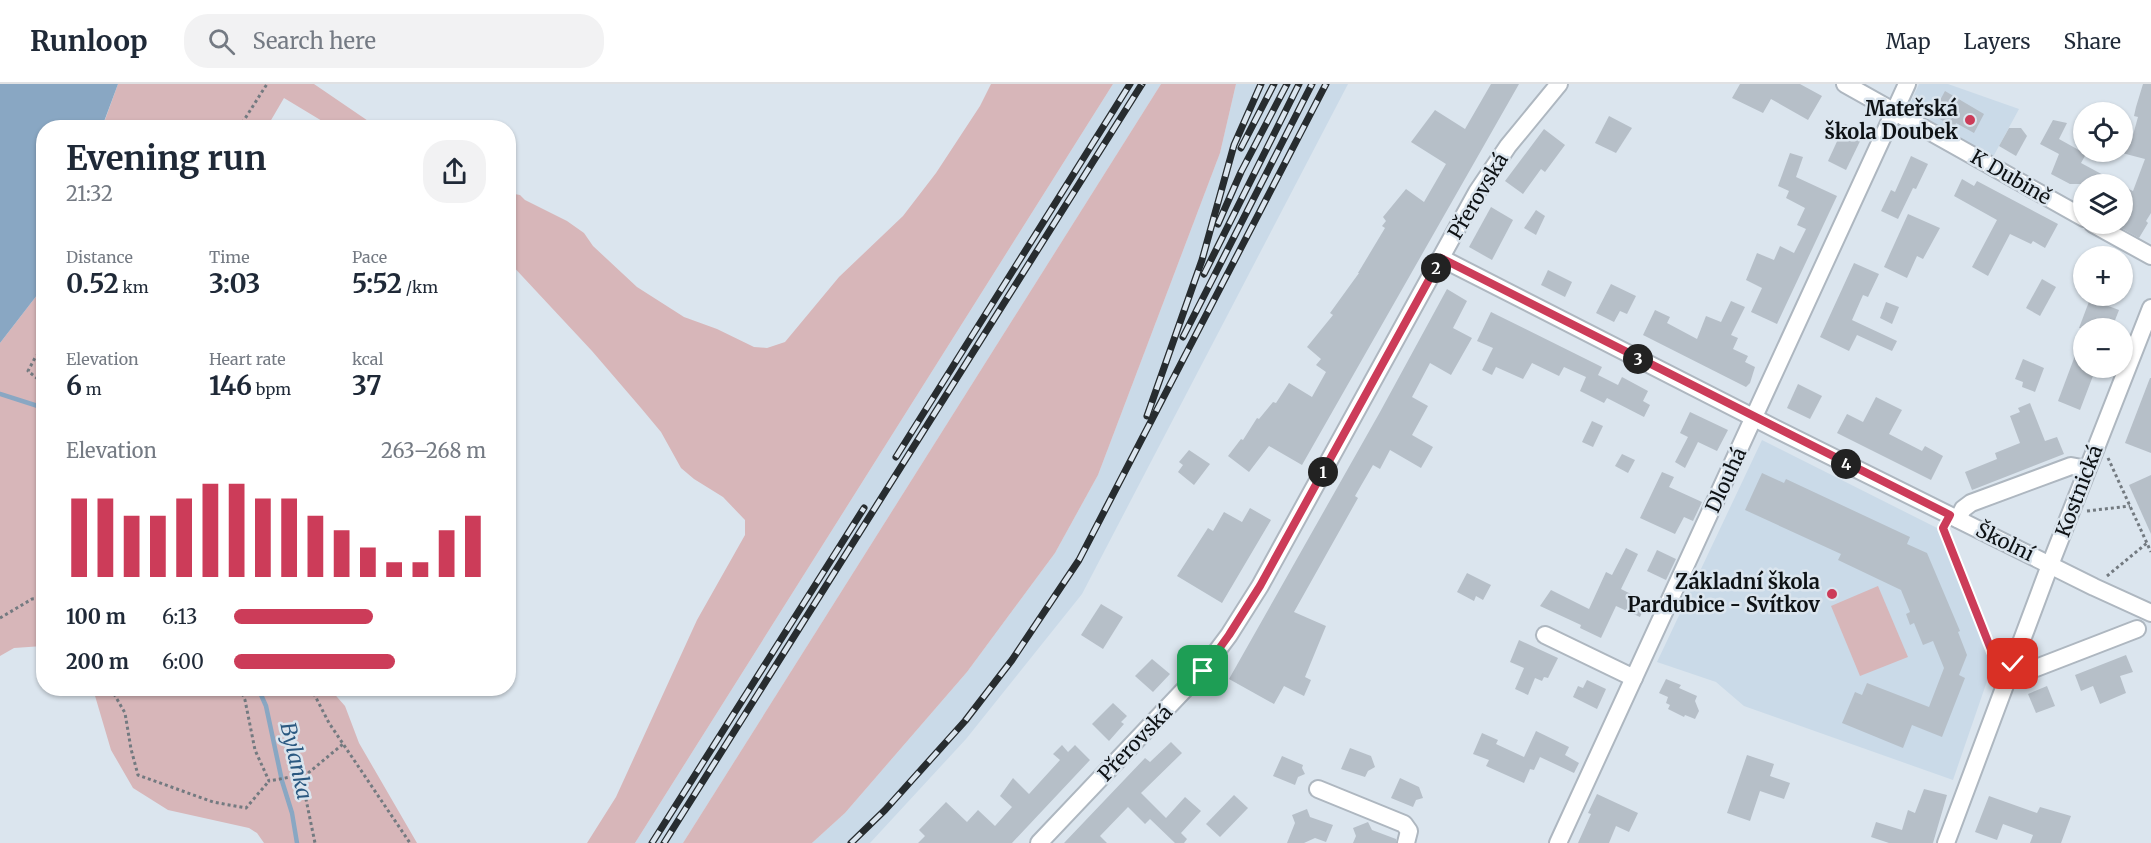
<!DOCTYPE html>
<html lang="en">
<head>
<meta charset="utf-8">
<style>
  :root { --surface:#fff; --page:#f2f2f3; --text:#1f2937; --muted:#747a83; --line:#e0e1e3; --accent:#cc3c59 }
  body { margin:0; font-family:Merriweather,serif; background:var(--page); color:var(--text); height:100vh; display:flex; flex-direction:column; font-size:22px; white-space:nowrap }
  * { box-sizing:border-box; margin:0 }
  p { font-size:20px; color:var(--muted) }
  .icon { flex:none; width:33px; height:33px; fill:none; stroke:currentColor; stroke-width:2; stroke-linecap:round; stroke-linejoin:round }
  .map { position:relative; flex:1; overflow:hidden }
  .details { position:absolute; left:36px; top:36px; width:480px; height:576px; display:flex; flex-direction:column; background:var(--surface); border-radius:24px; box-shadow:0 2px 4px #0004 }
  .details>* { flex:none }
  .buttons { position:absolute; left:2073px; top:18px; display:grid; gap:12px }
  .buttons a { display:grid; place-items:center; width:60px; height:60px; border-radius:50%; background:var(--surface); box-shadow:0 2px 4px #0004; font-size:30px }
  .pin { position:absolute; display:grid; place-items:center; width:51px; height:51px; color:#fff; margin:-26px; border-radius:12px; box-shadow:0 3px 9px #0006 }
  .km { position:absolute; width:30px; height:30px; margin:-15px; border-radius:50%; background:#222; color:#fff; font-size:16px; line-height:30px; text-align:center }
  .round { display:grid; place-items:center; flex:none; width:63px; height:63px; border-radius:24px; background:var(--page) }
  .headline { display:flex; align-items:center; justify-content:space-between; height:102px; padding:0 30px }
  h1 { font-size:33px; font-weight:700; line-height:45px }
  .figures { display:grid; grid-template-columns:repeat(3,1fr); gap:9px; height:102px; padding:6px 30px }
  .figures div { display:grid; align-content:center }
  .figures b { font-size:26px; font-weight:700 }
  .figures small { font-size:16px; font-weight:400 }
  .figures p { font-size:16px }
  .chart { height:168px; padding:12px 30px }
  .chart p { display:flex; justify-content:space-between }
  .chart svg { width:100%; height:108px; margin-top:6px; stroke:var(--accent); stroke-width:6 }
  ul { padding:0 30px; list-style:none; font-size:20px }
  li { display:grid; grid-template-columns:96px 72px 1fr; align-items:center; height:45px }
  li i { height:15px; border-radius:8px; background:var(--accent) }
  header { display:flex; align-items:center; gap:36px; box-sizing:border-box; height:84px; padding:0 30px; background:var(--surface); border-bottom:2px solid var(--line) }
  header strong { font-size:28px }
  nav { display:flex; gap:33px; margin-inline-start:auto; font-size:21px }
  .search { width:420px; height:54px; background:var(--page); display:flex; align-items:center; gap:15px; box-sizing:border-box; padding:0 21px; border-radius:24px; color:var(--muted); font-size:22px }
  .map>svg:first-child { display:block }
  .built { fill:#cadae8 }
  .green { fill:#d7b6b9 }
  .water { fill:#89a7c3 }
  .lines { fill:none; stroke-linecap:round; stroke-linejoin:round }
  .stream { stroke:#89a7c3; stroke-width:4.5 }
  .building { fill:#b6bfc8 }
  .minor-casing { stroke:#aeb7c0; stroke-width:20 }
  .path { stroke:#737a80; stroke-width:3; stroke-dasharray:3 3; stroke-linecap:butt }
  .minor { stroke:#fff; stroke-width:16 }
  .rail-casing { stroke:#272c2f; stroke-width:7 }
  .rail { stroke:#dbe5ee; stroke-width:4.5; stroke-dasharray:14; stroke-linecap:butt }
  .route-casing { stroke:#fff; stroke-width:12 }
  .route { stroke:#cc3c59; stroke-width:8 }
  .poi-dot { fill:#cc3c59; stroke:#dbe5ee; stroke-width:2 }
  .labels { text-anchor:middle; stroke-width:5; stroke-linejoin:round; paint-order:stroke }
  .poi-label { font-size:20px; font-weight:bold; fill:#0e1215; stroke:#dbe5ee; text-anchor:end }
  .street-label { font-size:20px; fill:#0e1215; stroke:#dbe5ee }
  .water-label { font-size:21px; font-style:italic; fill:#2b5981; stroke:#dbe5ee }
</style>
</head>
<body>
<header>
<strong>Runloop</strong>
<div class="search"><svg class="icon" aria-label="search" viewBox="0 0 24 24"><circle cx="10" cy="10" r="6"/><path d="M15 15l6 6"/></svg>Search here</div>
<nav><a>Map</a><a>Layers</a><a>Share</a></nav>
</header>
<div class="map">
<svg width="2151" height="759" viewBox="0 0 2151 759">
  <rect width="100%" height="100%" fill="#dbe5ee"/>
  <g class="built">
    <path d="M1113,0H1161L683,759H635Z"/>
    <path d="M1236,0H1348L1082,510L966,655L870,759H812L845,729L967,588L1055,469L1098,391L1220,69Z"/>
    <path d="M1919,0H1948L2019,25L1993,73L1916,30L1911,18Z"/>
    <path d="M1762,356L1951,451L1997,568L1953,696L1744,622L1716,598L1657,578Z"/>
  </g>
  <g class="green">
    <path d="M118,0H314L377,43H332L284,14L267,43L102,44Z"/>
    <path d="M991,0H1113L635,759H587L616,713L697,536L745,451V436L723,413L694,395L681,384L661,348L641,324L592,267L509,178V109L520,111L525,116L567,137L584,149L593,162L637,203L684,233L717,245L754,263L767,264L785,258L839,193L903,132L936,89L980,22Z"/>
    <path d="M1161,0H1236L1220,69L1098,391L1055,469L967,588L845,729L812,759H683Z"/>
    <path d="M43,198V562L14,564L0,572V259L41,206Z"/>
    <path d="M1878,502L1908,573L1860,592L1831,522Z"/>
    <path d="M93,605H330L345,622L359,659L417,759H264L257,749L249,744L168,726L133,704L111,666Z"/>
  </g>
  <path class="water" d="M0,0H118L102,43L44,44L43,198L41,206L0,259Z"/>
  <g class="lines">
    <g class="stream">
      <path d="M0,310L44,324"/>
      <path d="M258,604L266,622L282,697L292,729L297,759"/>
    </g>
  </g>
  <g class="building">
    <path d="M1491,0H1519L1302,381L1269,362L1249,388L1228,372L1241,355L1243,356L1257,334L1259,335L1273,318L1276,319L1289,299L1312,313L1326,288L1316,281L1321,275L1307,263L1333,231L1330,229L1359,189H1358L1385,144L1382,142L1386,137L1383,133L1406,105L1424,118L1446,80L1411,58L1435,26L1465,45Z"/>
    <path d="M1740,0H1800L1822,12L1808,36L1771,15L1763,29L1732,14Z"/>
    <path d="M2143,0H2151V129L2146,137L2148,139L2139,154L2114,140H2122V102L2133,107L2145,75L2122,69L2123,56L2131,58L2138,33L2134,32L2136,23Z"/>
    <path d="M1945,7L1984,30L1974,49L1956,39L1955,43L1932,31Z"/>
    <path d="M1609,32L1632,44L1616,69L1595,59Z"/>
    <path d="M2053,36L2067,39L2059,55L2086,70L2081,79L2120,100H2070L2051,90L2059,70L2040,60Z"/>
    <path d="M1845,40L1864,49L1846,86L1828,77Z"/>
    <path d="M2009,44H2021L2027,52L2016,72L1999,62Z"/>
    <path d="M1544,45L1565,61L1545,88L1541,85L1523,110L1505,97Z"/>
    <path d="M1790,69L1803,73L1796,93L1837,112L1777,240L1751,228L1762,204L1746,196L1757,169L1774,176L1780,162L1794,169L1806,145L1797,141L1805,124L1786,114L1789,107L1778,102Z"/>
    <path d="M1911,72L1928,80L1916,105L1913,104L1898,135L1881,127L1891,106L1895,108Z"/>
    <path d="M1962,95L1974,102L1977,97L2058,140L2045,164L2033,157L2031,160L2010,150L1988,192L1972,183L1997,136L1954,112Z"/>
    <path d="M1491,123L1513,136L1492,176L1469,163Z"/>
    <path d="M1536,126L1545,132L1536,151L1524,144Z"/>
    <path d="M1908,130L1940,144L1923,175L1917,172L1907,194L1884,183Z"/>
    <path d="M1854,179L1879,190L1868,213L1863,211L1852,236L1897,257L1892,267L1857,251L1849,267L1820,253Z"/>
    <path d="M1548,186L1572,198L1565,213L1541,201Z"/>
    <path d="M2042,195L2056,203L2040,232L2026,224Z"/>
    <path d="M1611,200L1636,212L1627,230L1620,227L1614,238L1596,229Z"/>
    <path d="M1447,205L1467,217L1453,244L1472,254L1451,291L1430,279L1412,313L1428,322L1412,351L1433,363L1421,384L1390,366L1380,385L1373,381L1355,412L1358,414L1294,528L1326,542L1305,593L1311,596L1304,612L1284,602L1274,620L1229,595L1380,328Z"/>
    <path d="M2090,215L2119,226L2112,244H2079Z"/>
    <path d="M1731,217L1745,223L1731,251L1738,254L1733,265L1748,272L1745,278L1755,283L1750,299L1746,303L1643,251L1655,226L1670,233L1667,239L1697,255L1706,232L1721,238Z"/>
    <path d="M1886,218L1899,223L1892,240L1880,234Z"/>
    <path d="M1491,228L1602,283L1598,291L1618,301L1622,293L1648,307L1643,317L1650,321L1644,333L1607,314L1604,319L1580,307L1586,293L1564,283L1559,292L1532,279L1523,295L1496,283L1492,291L1482,286L1493,264L1477,257Z"/>
    <path d="M2082,253L2084,284H2096L2080,326L2058,317Z"/>
    <path d="M2023,275L2044,284L2035,308L2022,303L2023,298L2015,295Z"/>
    <path d="M2150,294H2151V369L2125,359Z"/>
    <path d="M1798,300L1822,312L1810,335L1787,324Z"/>
    <path d="M1876,313L1902,326L1889,350L1922,367L1925,362L1943,372L1931,396L1837,349L1847,330L1863,338Z"/>
    <path d="M2030,319L2045,357L2057,353L2064,370L1972,406L1965,388L1997,375L1995,369L2020,359L2010,332L2020,328L2018,324Z"/>
    <path d="M1690,328L1728,346L1717,367L1698,358L1685,384L1675,378L1688,353L1680,349Z"/>
    <path d="M1592,337L1603,342L1593,363L1582,358Z"/>
    <path d="M1189,366L1210,380L1194,401L1178,388L1183,381L1179,378Z"/>
    <path d="M1622,370L1635,376L1628,389L1615,382Z"/>
    <path d="M1662,388L1674,393L1669,403L1702,418L1693,437L1684,433L1675,450L1640,434Z"/>
    <path d="M1762,389L1784,399L1786,395L1910,453L1907,460L1927,469L1960,547L1958,548L1967,571L1959,591L1965,594L1942,653L1912,641L1903,664L1842,639L1855,608L1862,611L1867,599L1929,623L1944,584L1933,557L1923,561L1914,539L1910,541L1906,530L1910,528L1901,506L1838,476L1841,470L1745,426Z"/>
    <path d="M2151,391V450L2129,401Z"/>
    <path d="M1250,424L1271,436L1222,519L1177,492L1208,444L1213,447L1224,428L1242,438Z"/>
    <path d="M1626,464L1638,470L1621,505L1647,518L1640,533L1616,522L1601,554L1580,544L1581,541L1540,522L1551,506L1589,525L1606,488L1612,491Z"/>
    <path d="M1657,466L1676,475L1666,496L1647,487Z"/>
    <path d="M1467,489L1491,501L1483,516L1476,512L1474,517L1457,508Z"/>
    <path d="M1101,520L1123,533L1103,565L1081,551Z"/>
    <path d="M1519,556L1558,574L1548,594L1544,593L1542,597L1535,594L1528,611L1515,605L1524,584L1510,578Z"/>
    <path d="M2126,571L2133,588L2120,592L2126,609L2100,620L2093,602L2081,607L2075,591Z"/>
    <path d="M1152,575L1170,590L1153,608L1135,592Z"/>
    <path d="M1666,595L1681,601L1679,604L1697,612L1695,617L1699,627L1695,635L1685,631L1684,633L1668,625L1670,621L1666,619L1668,613L1659,609Z"/>
    <path d="M1587,596L1606,605L1597,625L1573,613L1578,602L1583,604Z"/>
    <path d="M2047,602L2055,622L2036,629L2028,610Z"/>
    <path d="M1113,619L1127,632L1121,638L1124,640L1109,657L1092,640Z"/>
    <path d="M1536,647L1569,663L1565,671L1579,679L1574,689L1540,673L1534,686L1530,685L1524,699L1486,682L1489,676L1473,670L1482,649L1498,656L1496,660L1524,673Z"/>
    <path d="M1171,658L1182,669L1141,709L1166,734L1185,713L1201,727L1181,749L1187,755L1184,759H1175L1150,735L1145,740L1128,723L1100,752L1107,759H1064L1145,674L1150,678Z"/>
    <path d="M1062,661L1068,668L1075,661L1090,676L1012,759H918L925,752L919,746L946,718L967,738L978,726L995,742L1012,723L1000,712L1013,694L1029,710L1060,676L1053,670Z"/>
    <path d="M1350,664L1371,672L1375,683L1368,687L1365,693L1341,685Z"/>
    <path d="M1747,671L1774,680L1770,692L1790,699L1784,715L1760,707L1750,737L1727,729Z"/>
    <path d="M1282,672L1303,681L1302,684L1305,690L1298,693L1295,701L1273,692Z"/>
    <path d="M1400,694L1419,703L1423,714L1416,716L1413,723L1391,714Z"/>
    <path d="M1924,705L1947,711L1933,759H1889L1871,753L1876,738L1902,746L1908,726L1915,729Z"/>
    <path d="M1597,710L1638,729L1629,748L1616,742L1609,759H1578L1591,730L1588,729Z"/>
    <path d="M1234,711L1248,724L1220,753L1206,740Z"/>
    <path d="M1989,712L2037,729L2040,723L2071,732L2061,759H2030L2033,751L2003,740L1997,756L1975,748Z"/>
    <path d="M1307,725L1310,733L1333,741L1326,758L1315,754L1304,759H1287L1295,739L1292,731Z"/>
    <path d="M1368,738L1372,746L1396,755V759H1353L1356,752L1353,744Z"/>
  </g>
  <g class="lines">
    <defs>
      <g id="minor">
        <path d="M1845,0L2084,134"/>
        <path d="M2093,140L2151,172"/>
        <path d="M1441,174L1776,345L2094,503L2151,529"/>
        <path d="M1958,435L1963,425L1971,419L2071,382L2087,385"/>
        <path d="M1545,551L1634,594"/>
        <path d="M2013,580L2030,585L2036,584L2137,545"/>
        <path d="M1318,705L1404,740L1409,747L1406,759"/>
        <path d="M1039,759L1202,587L1229,551L1260,502L1477,108L1508,62L1559,0"/>
        <path d="M1558,759L1907,0"/>
        <path d="M1946,759L2050,481L2151,224"/>
      </g>
    </defs>
    <use href="#minor" class="minor-casing"/>
    <g class="path">
      <path d="M239,44L267,0"/>
      <path d="M44,267L36,272L28,287L44,300"/>
      <path d="M2108,374L2151,468"/>
      <path d="M2087,427L2130,422"/>
      <path d="M1944,447L1992,568L2000,574"/>
      <path d="M2107,492L2147,459"/>
      <path d="M0,534L32,515L44,514"/>
      <path d="M113,604L114,610L125,629L131,665L138,691L213,718L246,724L269,697"/>
      <path d="M240,604L245,616L255,666L269,697L307,690L343,660"/>
      <path d="M311,604L329,639L410,759"/>
      <path d="M301,691L315,759"/>
    </g>
    <use href="#minor" class="minor"/>
    <defs>
      <g id="rail">
        <path d="M1241,64L1274,0"/>
        <path d="M1218,140L1241,88L1287,0"/>
        <path d="M1204,190L1299,0"/>
        <path d="M1183,253L1312,0"/>
        <path d="M1147,332L1202,176L1234,61L1261,0"/>
        <path d="M896,373L1130,0"/>
        <path d="M652,759L864,424"/>
        <path d="M664,759L1142,0"/>
        <path d="M851,759L885,726L965,637L1012,576L1079,476L1326,0"/>
      </g>
    </defs>
    <use href="#rail" class="rail-casing"/>
    <use href="#rail" class="rail"/>
  </g>
  <g class="lines">
    <defs>
      <path id="route" d="M1203,587L1229,551L1260,502L1441,174L1950,431L1943,444L1992,568L2001,575L2013,580"/>
    </defs>
    <use href="#route" class="route-casing"/>
    <use href="#route" class="route"/>
  </g>
  <g class="poi-dot">
    <circle cx="1970" cy="36" r="6"/>
    <circle cx="1832" cy="510" r="6"/>
  </g>
  <g class="labels">
    <g class="poi-label">
      <text x="1958" y="32">Mateřská<tspan x="1958" dy="23">škola Doubek</tspan></text>
      <text x="1820" y="505">Základní škola<tspan x="1820" dy="23">Pardubice - Svítkov</tspan></text>
    </g>
    <g class="street-label">
      <text transform="translate(2011 93) rotate(30)" y="7">K Dubině</text>
      <text transform="translate(1478 112) rotate(-59)" y="7">Přerovská</text>
      <text transform="translate(1726 396) rotate(-65)" y="7">Dlouhá</text>
      <text transform="translate(2079 407) rotate(-69)" y="7">Kostnická</text>
      <text transform="translate(2005 458) rotate(26)" y="7">Školní</text>
      <text transform="translate(1135 659) rotate(-46)" y="7">Přerovská</text>
    </g>
    <g class="water-label">
      <text transform="translate(296 677) rotate(77)" y="7">Bylanka</text>
    </g>
  </g>
</svg>
<div class="buttons">
<a><svg class="icon" aria-label="locate" viewBox="0 0 24 24"><circle cx="12" cy="12" r="6"/><path d="M12 2v4M12 18v4M2 12h4M18 12h4"/></svg></a>
<a><svg class="icon" aria-label="layers" viewBox="0 0 24 24"><path d="M12 4l9 5-9 5-9-5zM3 14l9 5 9-5"/></svg></a>
<a>+</a>
<a>−</a>
</div>
<div class="pin" style="left:1203px;top:587px;background:#1e9e55"><svg class="icon" aria-label="arrive" viewBox="0 0 24 24"><path d="M6 21V4h12l-3 4 3 4H6"/></svg></div>
<div class="pin" style="left:2013px;top:580px;background:#d93025"><svg class="icon" aria-label="check" viewBox="0 0 24 24"><path d="M5 12l5 5 9-10"/></svg></div>
<b class="km" style="left:1323px;top:388px">1</b>
<b class="km" style="left:1436px;top:184px">2</b>
<b class="km" style="left:1638px;top:275px">3</b>
<b class="km" style="left:1846px;top:380px">4</b>
<section class="details">
<div class="headline"><div><h1>Evening run</h1><p>21:32</p></div><a class="round"><svg class="icon" aria-label="share" viewBox="0 0 24 24"><path d="M12 15V3M7 8l5-5 5 5M5 13v7h14v-7"/></svg></a></div>
<div class="figures">
<div><p>Distance</p><b>0.52<small> km</small></b></div>
<div><p>Time</p><b>3:03</b></div>
<div><p>Pace</p><b>5:52<small> /km</small></b></div>
</div>
<div class="figures">
<div><p>Elevation</p><b>6<small> m</small></b></div>
<div><p>Heart rate</p><b>146<small> bpm</small></b></div>
<div><p>kcal</p><b>37</b></div>
</div>
<div class="chart"><p><span>Elevation</span>263–268 m</p>
<svg viewBox="0 0 160 44" preserveAspectRatio="none"><path d="M5 44V12M15 44V12M25 44V19M35 44V19M45 44V12M55 44V6M65 44V6M75 44V12M85 44V12M95 44V19M105 44V25M115 44V32M125 44V38M135 44V38M145 44V25M155 44V19"/></svg>
</div>
<ul>
<li><b>100 m</b>6:13<i style="width:55%"></i></li>
<li><b>200 m</b>6:00<i style="width:64%"></i></li>
</ul>
</section>
</div>
</body>
</html>
